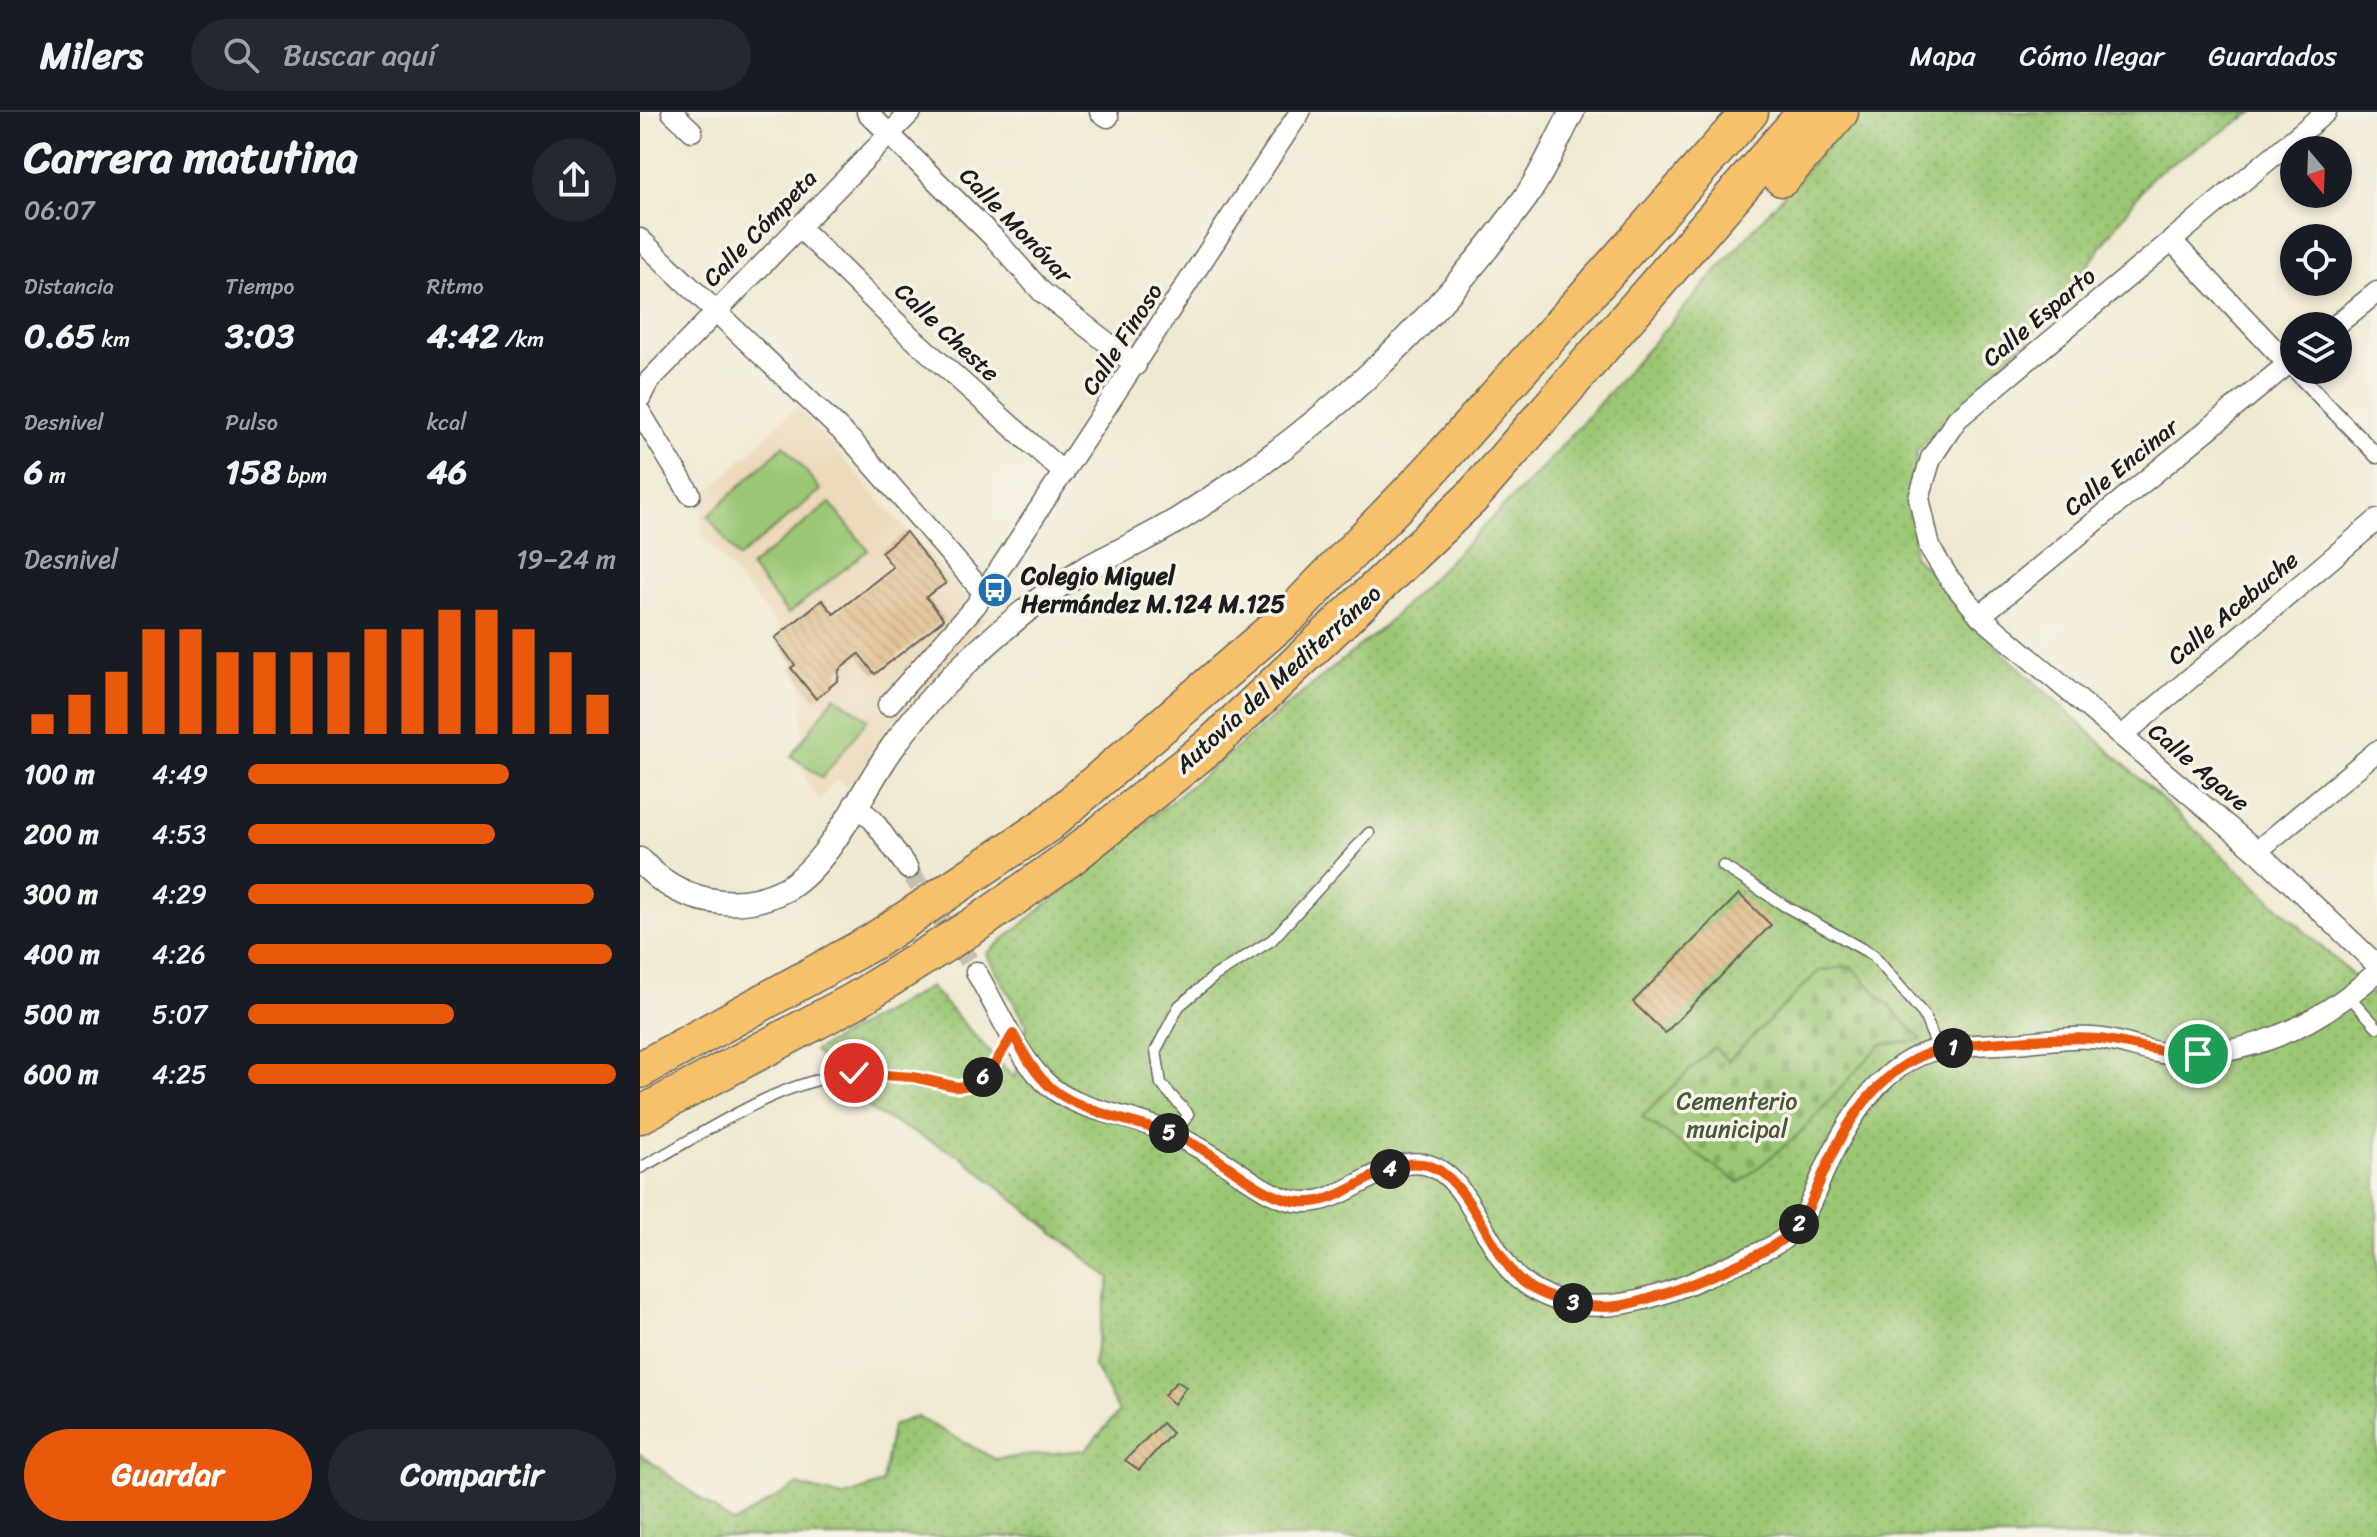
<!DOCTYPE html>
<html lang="es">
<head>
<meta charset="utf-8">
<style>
  :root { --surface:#171b24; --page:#242831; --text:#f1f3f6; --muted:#9ea1a6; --line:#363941; --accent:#ea580c }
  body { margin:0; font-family:Sriracha,sans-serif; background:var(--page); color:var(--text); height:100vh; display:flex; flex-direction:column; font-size:30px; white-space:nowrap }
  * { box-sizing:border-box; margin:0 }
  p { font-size:26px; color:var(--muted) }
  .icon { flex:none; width:44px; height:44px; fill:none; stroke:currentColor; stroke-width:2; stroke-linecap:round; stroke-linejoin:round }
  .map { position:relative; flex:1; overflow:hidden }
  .drawer { display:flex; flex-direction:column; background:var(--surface); width:640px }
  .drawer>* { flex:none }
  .needle { width:52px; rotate:161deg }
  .controls { position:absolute; left:1640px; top:24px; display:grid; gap:16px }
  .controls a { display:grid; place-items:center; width:72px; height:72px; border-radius:50%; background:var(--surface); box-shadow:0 4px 12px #0003; font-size:40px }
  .pin { position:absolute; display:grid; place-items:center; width:68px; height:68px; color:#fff; margin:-34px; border:4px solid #fff; border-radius:50%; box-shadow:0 2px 8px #0007 }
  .km { position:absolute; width:40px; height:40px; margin:-20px; border-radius:50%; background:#222; color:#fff; font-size:22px; line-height:40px; text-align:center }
  .round { display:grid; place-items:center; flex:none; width:84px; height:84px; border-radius:42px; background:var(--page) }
  .overview { display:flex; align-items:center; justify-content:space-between; height:136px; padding:0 24px }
  h1 { font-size:44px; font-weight:700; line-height:60px }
  .metrics { display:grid; grid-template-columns:repeat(3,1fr); gap:12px; height:136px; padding:8px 24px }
  .metrics div { display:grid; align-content:center }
  .metrics b { font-size:34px; font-weight:700 }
  .metrics small { font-size:22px; font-weight:400 }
  .metrics p { font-size:22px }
  .chart { height:224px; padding:16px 24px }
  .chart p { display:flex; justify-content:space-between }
  .chart svg { width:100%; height:144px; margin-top:8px; stroke:var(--accent); stroke-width:6 }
  .button { display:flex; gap:16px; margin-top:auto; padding:16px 24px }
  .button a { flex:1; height:92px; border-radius:48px; background:var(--accent); color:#fff; font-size:32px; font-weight:700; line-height:92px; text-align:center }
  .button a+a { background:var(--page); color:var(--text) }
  ul { padding:0 24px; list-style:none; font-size:26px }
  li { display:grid; grid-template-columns:128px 96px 1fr; align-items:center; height:60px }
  li i { height:20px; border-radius:10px; background:var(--accent) }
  header { display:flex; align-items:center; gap:48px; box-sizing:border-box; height:112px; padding:0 40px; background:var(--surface); border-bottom:2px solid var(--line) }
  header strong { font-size:38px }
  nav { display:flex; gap:44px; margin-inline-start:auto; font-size:28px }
  .search { width:560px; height:72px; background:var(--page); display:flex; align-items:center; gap:20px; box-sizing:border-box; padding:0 28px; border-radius:44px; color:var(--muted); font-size:30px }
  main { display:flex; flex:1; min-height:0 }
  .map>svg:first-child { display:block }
  .built { fill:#ecd8ba }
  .grass { fill:url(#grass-dots); stroke:#5c7248; stroke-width:2 }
  .cemetery { fill:url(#cemetery-stones); stroke:#5c7248; stroke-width:2 }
  .pitch { fill:#9bc774; stroke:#5c7248; stroke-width:2 }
  .building { fill:url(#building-back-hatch) }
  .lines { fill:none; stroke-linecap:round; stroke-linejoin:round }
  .minor-tunnel { stroke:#c5c0ad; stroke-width:20; stroke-dasharray:20 10; stroke-linecap:butt }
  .service-casing { stroke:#66645b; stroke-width:13 }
  .pedestrian-casing { stroke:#66645b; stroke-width:17 }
  .minor-casing { stroke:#66645b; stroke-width:23 }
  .tertiary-casing { stroke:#66645b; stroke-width:27 }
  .motorway-casing { stroke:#66645b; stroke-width:39 }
  .service { stroke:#fff; stroke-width:10 }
  .pedestrian { stroke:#fff; stroke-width:14 }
  .minor { stroke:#fff; stroke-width:20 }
  .tertiary { stroke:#fff; stroke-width:24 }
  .motorway { stroke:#f7c06b; stroke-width:36 }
  .route-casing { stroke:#fff; stroke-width:16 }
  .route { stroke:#ea580c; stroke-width:10 }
  .labels { text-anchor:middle; stroke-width:7; stroke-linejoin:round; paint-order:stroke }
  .street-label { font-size:24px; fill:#1c1c1c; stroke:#f7f3e8 }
  .poi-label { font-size:24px; font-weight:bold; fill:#1c1c1c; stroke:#f7f3e8; text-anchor:start }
  .park-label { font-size:24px; fill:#48583b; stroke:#f7f3e8 }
</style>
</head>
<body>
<header>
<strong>Milers</strong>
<div class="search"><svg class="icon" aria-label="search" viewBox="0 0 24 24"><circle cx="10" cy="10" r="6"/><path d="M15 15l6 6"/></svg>Buscar aquí</div>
<nav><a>Mapa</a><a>Cómo llegar</a><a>Guardados</a></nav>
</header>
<main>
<section class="drawer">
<div class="overview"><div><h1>Carrera matutina</h1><p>06:07</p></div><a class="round"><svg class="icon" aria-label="share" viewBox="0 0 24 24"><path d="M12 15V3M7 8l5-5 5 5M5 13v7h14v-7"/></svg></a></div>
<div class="metrics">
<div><p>Distancia</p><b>0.65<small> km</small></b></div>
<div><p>Tiempo</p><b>3:03</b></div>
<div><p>Ritmo</p><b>4:42<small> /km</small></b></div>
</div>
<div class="metrics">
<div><p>Desnivel</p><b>6<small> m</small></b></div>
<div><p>Pulso</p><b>158<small> bpm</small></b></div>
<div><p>kcal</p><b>46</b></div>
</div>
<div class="chart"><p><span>Desnivel</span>19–24 m</p>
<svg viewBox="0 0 160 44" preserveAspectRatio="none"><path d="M5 44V38M15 44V32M25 44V25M35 44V12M45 44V12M55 44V19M65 44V19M75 44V19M85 44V19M95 44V12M105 44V12M115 44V6M125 44V6M135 44V12M145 44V19M155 44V32"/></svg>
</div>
<ul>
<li><b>100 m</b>4:49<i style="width:71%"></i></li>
<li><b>200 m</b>4:53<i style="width:67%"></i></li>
<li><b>300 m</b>4:29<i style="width:94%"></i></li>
<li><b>400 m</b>4:26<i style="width:99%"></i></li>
<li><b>500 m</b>5:07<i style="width:56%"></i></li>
<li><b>600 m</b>4:25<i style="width:100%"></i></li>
</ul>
<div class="button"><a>Guardar</a><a>Compartir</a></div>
</section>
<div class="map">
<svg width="1737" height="1425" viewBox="0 0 1737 1425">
  <defs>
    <pattern id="grass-dots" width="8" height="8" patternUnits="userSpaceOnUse" patternTransform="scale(2)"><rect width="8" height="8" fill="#9bc774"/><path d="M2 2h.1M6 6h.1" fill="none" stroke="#85aa64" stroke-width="1.8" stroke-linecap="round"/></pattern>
    <pattern id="cemetery-stones" width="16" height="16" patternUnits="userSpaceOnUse" patternTransform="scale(2)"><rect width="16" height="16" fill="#9bc774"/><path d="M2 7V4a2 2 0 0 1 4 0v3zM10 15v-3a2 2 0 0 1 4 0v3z" fill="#85aa64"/></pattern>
    <pattern id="building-back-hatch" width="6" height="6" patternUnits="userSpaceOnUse" patternTransform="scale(2)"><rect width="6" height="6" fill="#dfb986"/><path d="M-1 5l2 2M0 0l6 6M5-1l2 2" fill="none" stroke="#bf9e73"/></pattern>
  </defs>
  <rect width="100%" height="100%" fill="#f7f3e8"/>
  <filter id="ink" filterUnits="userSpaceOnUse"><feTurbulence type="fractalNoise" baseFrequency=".0125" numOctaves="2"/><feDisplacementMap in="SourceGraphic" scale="16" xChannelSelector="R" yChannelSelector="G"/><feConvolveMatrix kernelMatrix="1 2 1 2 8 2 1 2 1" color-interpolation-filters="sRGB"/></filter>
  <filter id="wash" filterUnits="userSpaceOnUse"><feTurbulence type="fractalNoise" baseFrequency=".006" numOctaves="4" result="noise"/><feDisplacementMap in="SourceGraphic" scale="32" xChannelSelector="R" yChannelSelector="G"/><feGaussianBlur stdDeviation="1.8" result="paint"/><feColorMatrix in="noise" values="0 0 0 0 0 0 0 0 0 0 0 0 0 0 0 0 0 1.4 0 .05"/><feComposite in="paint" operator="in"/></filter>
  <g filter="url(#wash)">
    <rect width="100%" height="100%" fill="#efe9d1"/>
    <path class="built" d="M157,295L345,506L208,677L196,667L179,690L166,669L159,562L138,515L60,420L64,384Z"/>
    <path class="grass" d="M1217,0H1614L1512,64L1417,197L1276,340L1273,444L1340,504L1358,536L1737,886V1425H0V1342L93,1411L157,1373L203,1385L242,1371L252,1314L276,1304L355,1347L445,1338L479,1300L453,1252L470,1166L322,1045L235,1001L174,939L290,875L374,966L387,913L346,842L745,513L902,356Z"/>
    <path class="cemetery" d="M1211,854L1282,928L1240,933L1159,1022L1099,1071L1002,1005L1074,935L1088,949L1179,859Z"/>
    <g class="pitch">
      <path d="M144,333L181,378L98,446L68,404Z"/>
      <path d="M190,391L228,438L148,502L110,455Z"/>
      <path d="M195,584L228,607L182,666L151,644Z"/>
    </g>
    <g id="blocks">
      <g class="building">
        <path d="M266,420L306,471L286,485L304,507L235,562L219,542L199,558L198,568L176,587L151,556L155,553L135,526L182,488L194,502L253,455L241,440Z"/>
        <path d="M1099,782L1131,813L1025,921L993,890Z"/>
        <path d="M537,1269L546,1275L534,1292L524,1283Z"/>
        <path d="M522,1311L532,1321L499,1358L485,1348Z"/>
      </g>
    </g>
  </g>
  <g filter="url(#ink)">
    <use href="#blocks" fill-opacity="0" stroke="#66645b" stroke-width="2"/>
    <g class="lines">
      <path class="minor-tunnel" d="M268,757L336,860"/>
      <defs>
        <g id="service">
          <path d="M1083,754L1145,794L1233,843L1284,903L1298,937"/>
          <path d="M1709,884L1737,915"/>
          <path d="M535,1024L548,1002L521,972L516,938L539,894L576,863L632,828L729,721"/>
          <path d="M0,1056C69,1019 146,962 226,961C258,960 287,971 318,975C347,970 358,950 371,925"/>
        </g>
        <path id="pedestrian" d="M1648,252L1737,344"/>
        <g id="minor">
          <path d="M32,0L52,19"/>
          <path d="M227,0L356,128L402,180L496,253"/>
          <path d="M460,0L468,5"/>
          <path d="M1686,0L1317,307L1291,346L1279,386L1290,436L1308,465L1340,504L1617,739L1737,853"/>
          <path d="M158,114L268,222L424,361"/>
          <path d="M0,127L215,332L342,479"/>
          <path d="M1532,129L1648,252"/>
          <path d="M1695,214L1737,180"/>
          <path d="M0,286L8,270L271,0"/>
          <path d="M0,300L50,382"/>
          <path d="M1340,504L1654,247"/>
          <path d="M248,593L336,493L660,0"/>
          <path d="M1482,624L1737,408"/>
          <path d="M214,692L233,708L268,757"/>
          <path d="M1617,739L1737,639"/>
          <path d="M336,860C357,895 375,940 404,969C433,998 476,1000 513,1014C537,1023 559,1035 581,1049C607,1064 632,1089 664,1090C707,1091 742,1045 784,1052C818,1059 833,1102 850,1127C858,1140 868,1159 880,1168C944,1219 1025,1184 1089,1154C1104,1147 1121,1141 1136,1132C1162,1117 1171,1091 1182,1064C1204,1013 1242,948 1300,937C1325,932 1352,933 1377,931C1405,929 1434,923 1462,927C1485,930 1506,940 1529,942C1609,947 1679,912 1737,860"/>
        </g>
        <path id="tertiary" d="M0,748C37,790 96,803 146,777C187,755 223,678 250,639C272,607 298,578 326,551C360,519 401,483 442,459C476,440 512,425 544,404C682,317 790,217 886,85C904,59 917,28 932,0"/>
        <g id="motorway">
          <path d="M1142,66L1200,0"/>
          <path d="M0,958L234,829L408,712L650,503L789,360L1110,0"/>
          <path d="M0,1003L214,889L344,807L431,745L571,633L832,385L1166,0"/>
        </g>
      </defs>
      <use href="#service" class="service-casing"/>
      <use href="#pedestrian" class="pedestrian-casing"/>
      <use href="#minor" class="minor-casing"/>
      <use href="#tertiary" class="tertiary-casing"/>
      <use href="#motorway" class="motorway-casing"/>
      <use href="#service" class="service"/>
      <use href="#pedestrian" class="pedestrian"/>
      <use href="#minor" class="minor"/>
      <use href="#tertiary" class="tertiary"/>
      <use href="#motorway" class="motorway"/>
    </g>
  </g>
  <g class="lines" filter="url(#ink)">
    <defs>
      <path id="route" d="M214,961L273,965L318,975L328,973L349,961L373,922C386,945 398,969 421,983C461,1008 513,1010 555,1033C589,1051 622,1087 661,1090C706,1094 739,1046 782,1052C824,1057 849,1136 877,1165C889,1178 910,1186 927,1190C946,1194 964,1197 984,1193C1023,1185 1135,1144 1158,1113C1170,1098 1175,1080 1183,1062C1205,1011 1239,956 1295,939C1319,931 1441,923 1466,928C1498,933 1525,942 1558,942"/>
    </defs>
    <use href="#route" class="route-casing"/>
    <use href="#route" class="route"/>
  </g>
  <defs>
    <symbol id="bus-disc" viewBox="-11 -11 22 22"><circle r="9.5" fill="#1f6fb2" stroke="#f7f3e8"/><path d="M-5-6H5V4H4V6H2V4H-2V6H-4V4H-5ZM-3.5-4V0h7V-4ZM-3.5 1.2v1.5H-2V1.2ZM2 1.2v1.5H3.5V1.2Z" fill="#fff"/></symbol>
  </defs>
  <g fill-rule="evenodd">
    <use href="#bus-disc" x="335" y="458" width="40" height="40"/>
  </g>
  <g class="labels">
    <g class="street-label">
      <text transform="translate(376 113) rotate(46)" y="8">Calle Monóvar</text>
      <text transform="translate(120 116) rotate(-46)" y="8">Calle Cómpeta</text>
      <text transform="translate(1399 205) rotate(-40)" y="8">Calle Esparto</text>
      <text transform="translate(307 220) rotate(43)" y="8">Calle Cheste</text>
      <text transform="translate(482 227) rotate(-57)" y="8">Calle Finoso</text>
      <text transform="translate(1481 355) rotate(-39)" y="8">Calle Encinar</text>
      <text transform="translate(1593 496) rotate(-40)" y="8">Calle Acebuche</text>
      <text transform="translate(638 567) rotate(-42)" y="8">Autovía del Mediterráneo</text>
      <text transform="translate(1559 655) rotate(40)" y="8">Calle Agave</text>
    </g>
    <g class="poi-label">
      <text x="381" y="472">Colegio Miguel<tspan x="381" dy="28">Hermández M.124 M.125</tspan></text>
    </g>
    <g class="park-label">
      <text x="1097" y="997">Cementerio<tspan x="1097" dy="28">municipal</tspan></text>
    </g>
  </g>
</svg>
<div class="controls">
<a><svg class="needle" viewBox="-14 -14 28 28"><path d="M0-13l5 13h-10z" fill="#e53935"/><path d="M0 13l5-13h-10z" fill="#9ea1a6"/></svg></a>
<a><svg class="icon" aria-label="locate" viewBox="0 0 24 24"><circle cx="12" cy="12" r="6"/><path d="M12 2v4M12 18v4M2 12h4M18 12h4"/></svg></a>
<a><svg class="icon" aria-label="layers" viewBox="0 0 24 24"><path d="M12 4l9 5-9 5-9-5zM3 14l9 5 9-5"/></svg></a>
</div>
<div class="pin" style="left:1558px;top:942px;background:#1e9e55"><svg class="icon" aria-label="arrive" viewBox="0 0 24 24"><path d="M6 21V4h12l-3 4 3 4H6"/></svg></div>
<div class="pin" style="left:214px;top:961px;background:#d93025"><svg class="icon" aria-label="check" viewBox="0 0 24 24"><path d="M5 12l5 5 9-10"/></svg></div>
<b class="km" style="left:1313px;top:936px">1</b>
<b class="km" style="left:1159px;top:1112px">2</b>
<b class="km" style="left:933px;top:1191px">3</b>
<b class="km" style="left:750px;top:1057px">4</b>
<b class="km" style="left:529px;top:1021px">5</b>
<b class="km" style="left:343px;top:965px">6</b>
</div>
</main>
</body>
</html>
